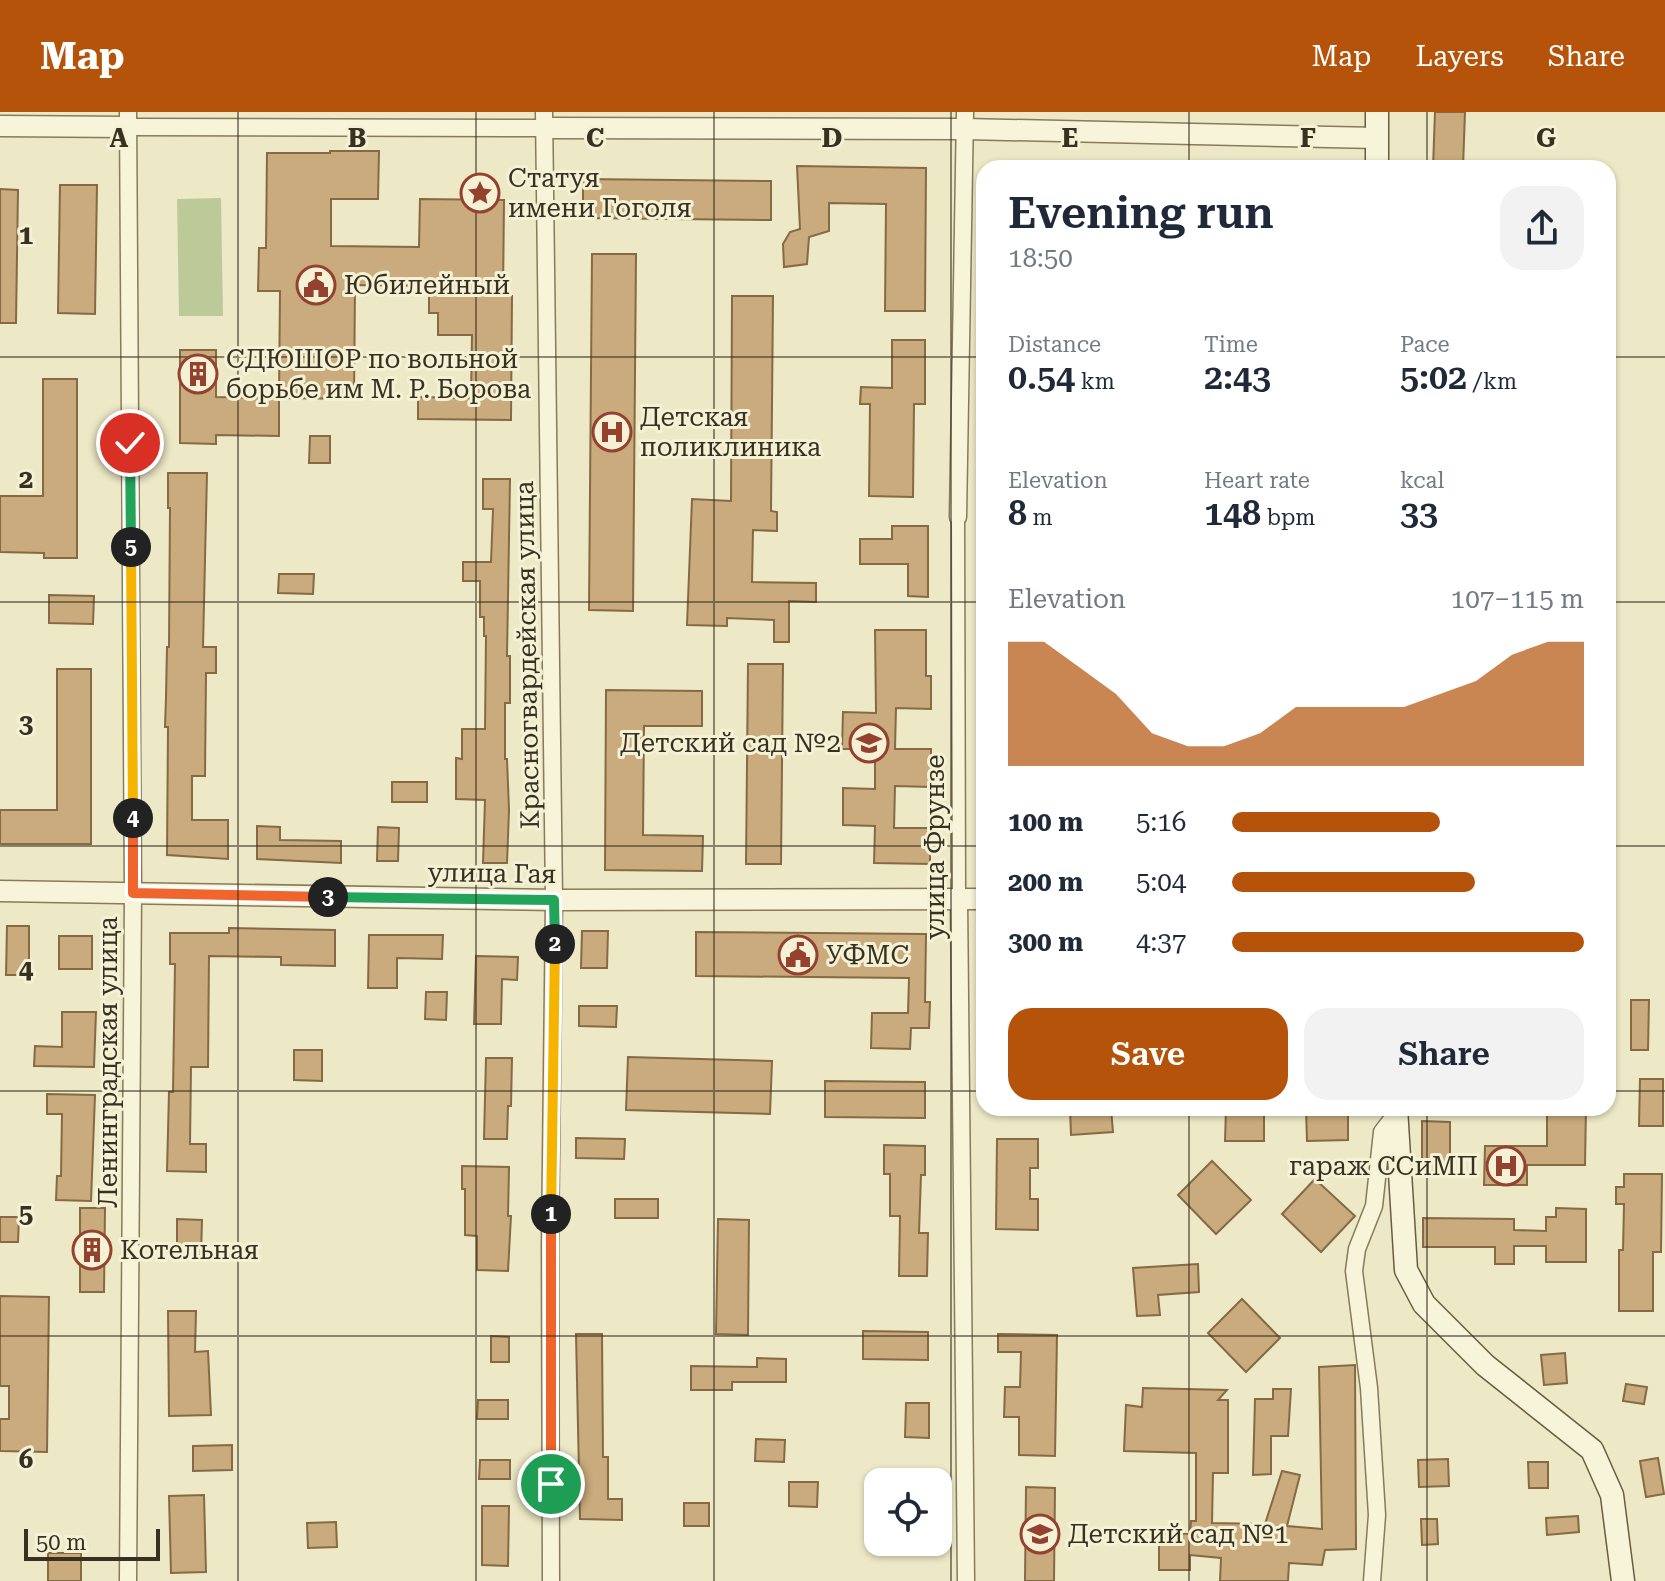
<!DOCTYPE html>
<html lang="en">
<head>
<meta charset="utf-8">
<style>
  :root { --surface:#fff; --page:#f2f2f3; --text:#1f2937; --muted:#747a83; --accent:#b45309 }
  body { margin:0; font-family:"Roboto Serif",serif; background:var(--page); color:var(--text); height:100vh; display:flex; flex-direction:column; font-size:30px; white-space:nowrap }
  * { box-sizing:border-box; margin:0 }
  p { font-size:26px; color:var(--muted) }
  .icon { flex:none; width:44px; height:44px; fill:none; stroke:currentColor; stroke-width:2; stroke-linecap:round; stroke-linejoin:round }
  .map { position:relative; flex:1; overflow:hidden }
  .sheet { position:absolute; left:976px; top:48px; width:640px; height:956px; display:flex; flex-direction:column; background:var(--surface); border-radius:24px; box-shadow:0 2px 6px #0004 }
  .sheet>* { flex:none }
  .controls { position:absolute; left:864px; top:1356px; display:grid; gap:16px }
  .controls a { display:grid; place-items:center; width:88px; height:88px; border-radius:16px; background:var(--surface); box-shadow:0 2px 6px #0004; font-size:40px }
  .scale { position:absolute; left:24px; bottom:20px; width:136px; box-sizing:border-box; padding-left:8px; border:4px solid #383020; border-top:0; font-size:22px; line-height:28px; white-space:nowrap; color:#383020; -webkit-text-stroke:6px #f4f1d5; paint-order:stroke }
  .pin { position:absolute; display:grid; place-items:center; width:68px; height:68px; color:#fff; margin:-34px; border:4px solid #fff; border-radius:50%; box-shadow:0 2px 8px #0007 }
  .km { position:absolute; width:40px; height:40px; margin:-20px; border-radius:50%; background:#222; color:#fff; font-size:22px; line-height:40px; text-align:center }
  .round { display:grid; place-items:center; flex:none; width:84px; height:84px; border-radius:24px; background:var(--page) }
  .headline { display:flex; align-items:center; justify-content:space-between; height:136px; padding:0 32px }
  h1 { font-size:44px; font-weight:600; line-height:60px }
  .stats { display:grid; grid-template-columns:repeat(3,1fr); gap:12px; height:136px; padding:8px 32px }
  .stats div { display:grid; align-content:center }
  .stats b { font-size:34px; font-weight:600 }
  .stats small { font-size:22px; font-weight:400 }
  .stats p { font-size:22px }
  .chart { height:224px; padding:16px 32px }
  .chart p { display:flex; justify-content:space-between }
  .chart svg { width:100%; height:144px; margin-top:8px; fill:var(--accent); opacity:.7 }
  .primary-button { display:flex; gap:16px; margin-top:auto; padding:16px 32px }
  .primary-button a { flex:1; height:92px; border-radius:24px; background:var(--accent); color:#fff; font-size:32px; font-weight:600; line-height:92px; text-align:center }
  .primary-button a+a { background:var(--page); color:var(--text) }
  ul { padding:0 32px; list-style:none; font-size:26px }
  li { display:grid; grid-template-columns:128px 96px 1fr; align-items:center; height:60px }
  li i { height:20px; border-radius:10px; background:var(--accent) }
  header { display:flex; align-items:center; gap:48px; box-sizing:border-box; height:112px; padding:0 40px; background:var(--accent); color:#fff }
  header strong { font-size:38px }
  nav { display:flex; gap:44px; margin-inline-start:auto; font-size:28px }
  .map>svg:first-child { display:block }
  .green { fill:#bcca9a }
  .building { fill:#c9ab7d; stroke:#856a43; stroke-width:2 }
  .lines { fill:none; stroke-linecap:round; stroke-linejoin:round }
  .pedestrian-casing { stroke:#877b5c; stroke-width:15 }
  .minor-casing { stroke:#877b5c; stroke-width:19 }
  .tertiary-casing { stroke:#877b5c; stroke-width:23 }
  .secondary-casing { stroke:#695c3f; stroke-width:25 }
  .pedestrian { stroke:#f7f4d9; stroke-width:12 }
  .minor { stroke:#f7f4d9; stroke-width:16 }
  .tertiary { stroke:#f7f4d9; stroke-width:20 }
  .secondary { stroke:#f7f4d9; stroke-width:22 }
  .split-1-casing { stroke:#fff; stroke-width:16 }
  .split-2-casing { stroke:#fff; stroke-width:16 }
  .split-3-casing { stroke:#fff; stroke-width:16 }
  .split-4-casing { stroke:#fff; stroke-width:16 }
  .split-5-casing { stroke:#fff; stroke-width:16 }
  .split-6-casing { stroke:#fff; stroke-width:16 }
  .split-1 { stroke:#f0652b; stroke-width:10 }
  .split-2 { stroke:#f5b400; stroke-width:10 }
  .split-3 { stroke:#22a559; stroke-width:10 }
  .split-4 { stroke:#f0652b; stroke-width:10 }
  .split-5 { stroke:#f5b400; stroke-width:10 }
  .split-6 { stroke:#22a559; stroke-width:10 }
  .grid { fill:none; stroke:#383020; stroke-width:2; stroke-opacity:0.55 }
  .labels { text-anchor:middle; stroke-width:6; stroke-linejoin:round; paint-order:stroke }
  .poi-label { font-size:26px; fill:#383020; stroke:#f4f1d5; text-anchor:start }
  .street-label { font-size:26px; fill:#383020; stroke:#f4f1d5 }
  .grid-label { font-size:26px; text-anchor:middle; font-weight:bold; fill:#383020; stroke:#f4f1d5; stroke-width:6; stroke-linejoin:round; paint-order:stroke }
</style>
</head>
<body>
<header>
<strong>Map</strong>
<nav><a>Map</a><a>Layers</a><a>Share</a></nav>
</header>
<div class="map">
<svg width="1665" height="1469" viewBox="0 0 1665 1469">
  <rect width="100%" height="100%" fill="#ede8c6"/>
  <path class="green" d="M221,86L223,204H179L177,87Z"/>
  <g class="building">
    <path d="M1435,0H1465L1463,56H1433Z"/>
    <path d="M330,39H379L378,87H331V134L419,135L420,87L504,88L503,184H512L511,308L418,307V285L471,286L472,223H438V201H429V174L355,173L354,287L279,286L280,179H258L259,136H266L267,41H330Z"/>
    <path d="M797,54L926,56L925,199H885L886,92L829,91V119L809,125L807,152L784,155L783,132L790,120L800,117Z"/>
    <path d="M583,67L771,69V108L583,106Z"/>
    <path d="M60,73H97L95,202L58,201Z"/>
    <path d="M0,77L18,78L16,211H0Z"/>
    <path d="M592,142H636L633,499L589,498Z"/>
    <path d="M732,184H773L771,399L777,400V419L753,418L752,470L816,471V490L789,489V530H774V508L727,506V514L687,513L692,387L731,389Z"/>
    <path d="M892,228H925V292H914L913,385L869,384L870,292H860L861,275L892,276Z"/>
    <path d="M180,238H216V285L279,286V324L216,323V332L180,331Z"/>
    <path d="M43,267H77V446H44V441L0,440V384H43Z"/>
    <path d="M310,324H330V351H309Z"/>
    <path d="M168,361H207L203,535H216V561H206L205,664H192V708H228V747L167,743L168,615H165L166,585L167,535H169L170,396H168Z"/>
    <path d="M483,367H510L507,544H510V591H505V647H507L509,698L507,751H483L485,688L456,687V646L462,647V617H485L486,524H484V505H480V469H463V450H491L493,397H483Z"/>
    <path d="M892,414H928V485L908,484V452H860V427H892Z"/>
    <path d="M279,462H314L313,482L278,481Z"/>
    <path d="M49,483L94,484L93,512L49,511Z"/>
    <path d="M875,518H926V564H931V597L896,596L895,637H931V675L895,674L894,716H930V752L874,751L875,714L843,713V676L875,677V637H842L843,600L876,601Z"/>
    <path d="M748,552H783L781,752H746Z"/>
    <path d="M57,557H91V732H0V698H57Z"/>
    <path d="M606,578L702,579V614H644L643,723L703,724L702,759L605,758Z"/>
    <rect x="392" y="670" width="35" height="20"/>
    <path d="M257,714L280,715V728L341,729V751L257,747Z"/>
    <path d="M378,715L399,716L398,749H377Z"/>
    <path d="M7,814H29V863H6Z"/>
    <path d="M229,816L335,818V854L281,853V845L209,844L208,955H191L190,1032H206V1060L167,1059L169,980H173L175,852H170V821H229Z"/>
    <path d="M582,819H608L607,856H581Z"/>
    <path d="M696,820L926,822L925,890H930L929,916H911L910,937L871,936L872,901H908L909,866L696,864Z"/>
    <path d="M369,823H443L442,847L397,846V876H368Z"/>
    <rect x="59" y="824" width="33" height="33"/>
    <path d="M476,844L518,845L517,868L502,867L501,912H474Z"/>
    <path d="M426,880H447L446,908L425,907Z"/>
    <path d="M1631,888H1649L1648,938H1631Z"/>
    <path d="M579,894H617L616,915L579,914Z"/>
    <path d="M62,900H96L94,955L34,954L35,934L62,935Z"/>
    <path d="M294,938H322V969L294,968Z"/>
    <path d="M628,945L772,949L770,1002L626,998Z"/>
    <path d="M486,946H512L511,994H508L507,1027H484Z"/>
    <path d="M1640,967H1663V1014H1639Z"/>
    <path d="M825,969L925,970V1006L825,1005Z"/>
    <path d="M47,982L95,983L91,1089L56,1088L57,1064H61L62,1002H47Z"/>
    <path d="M1070,996H1111L1113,1020L1071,1023Z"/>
    <path d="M1226,996H1264V1029H1225Z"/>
    <path d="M1306,996H1348V1028L1307,1029Z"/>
    <path d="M1547,996H1586L1585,1053H1527V1073H1484L1485,1034H1547Z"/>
    <path d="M1422,1009L1450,1010V1063H1422Z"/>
    <path d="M576,1026L625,1027L624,1047L576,1046Z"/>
    <path d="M997,1027H1038V1056H1030V1087H1038V1118L996,1117Z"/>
    <path d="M884,1033L925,1034V1063H921L919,1121H928L927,1164H899L900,1104H890V1062H884Z"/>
    <path d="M1212,1049L1251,1088L1216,1122L1178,1083Z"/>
    <path d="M462,1054L509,1055L508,1104H511L508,1159L477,1158V1124L465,1123V1077H462Z"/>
    <path d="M1624,1062H1662L1661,1140H1653V1199H1619V1138H1623L1624,1092H1616V1075H1624Z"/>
    <path d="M1315,1067L1355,1104L1321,1140L1282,1102Z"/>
    <rect x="615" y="1087" width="43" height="19"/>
    <path d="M80,1096H105L104,1180H80Z"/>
    <path d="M1556,1096L1586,1097V1150H1546V1134H1514V1152H1495V1135H1423V1106L1514,1107V1118L1546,1119V1105H1556Z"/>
    <path d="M0,1105H19L18,1130H0Z"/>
    <path d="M177,1107L202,1108L201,1143H177Z"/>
    <path d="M718,1107L749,1108L748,1223L716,1222Z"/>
    <path d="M1198,1152L1199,1180L1158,1183L1160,1203L1137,1204L1133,1156Z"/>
    <path d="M0,1184L49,1185L47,1340L0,1339V1307H9V1274H0Z"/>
    <path d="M1242,1187L1280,1226L1246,1260L1208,1221Z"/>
    <path d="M168,1199H196L195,1240L208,1239L211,1303L169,1304Z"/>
    <path d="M863,1219L928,1220V1248L863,1247Z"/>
    <path d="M576,1222H602L603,1345H608V1387H622V1408L580,1407Z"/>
    <path d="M998,1222L1057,1223L1055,1344L1019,1343V1305H1004L1005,1275H1020L1021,1240H998Z"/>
    <path d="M491,1224L509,1225V1250H491Z"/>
    <path d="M1565,1241L1567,1271L1544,1273L1541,1243Z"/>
    <path d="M757,1246L786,1247V1270H732V1278H691V1254L757,1255Z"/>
    <path d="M1355,1253L1356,1437L1325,1438L1322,1453L1289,1451L1288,1469H1220L1221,1446L1190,1443V1458H1159V1421L1190,1422L1191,1409H1196V1341L1124,1339L1126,1293L1142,1295L1143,1276L1227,1278L1218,1288H1228V1361H1213L1212,1411L1265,1412L1282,1359L1300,1363L1287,1414L1322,1417L1319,1255Z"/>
    <path d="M1626,1272L1647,1275L1644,1292L1623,1289Z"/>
    <path d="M1273,1277H1291L1288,1324H1271V1362L1253,1363L1255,1287H1273Z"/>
    <path d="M478,1288H508V1307H477Z"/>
    <path d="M906,1291H929V1326L905,1325Z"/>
    <path d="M756,1327L785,1328L784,1350L755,1349Z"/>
    <path d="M232,1333V1358L193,1359V1334Z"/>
    <path d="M1658,1346L1664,1382L1646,1385L1640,1349Z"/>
    <path d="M1448,1347L1449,1374L1419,1375L1418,1348Z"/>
    <path d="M480,1348H510V1367H479Z"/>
    <path d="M1528,1350H1548V1376H1529Z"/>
    <path d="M789,1370H818L817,1395L789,1394Z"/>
    <path d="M1026,1375L1055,1376L1054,1469H1025Z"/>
    <path d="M204,1383L206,1460L171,1461L169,1384Z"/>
    <rect x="684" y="1391" width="25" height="23"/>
    <path d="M482,1394H509L508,1454L482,1453Z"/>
    <path d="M1578,1404L1579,1420L1547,1423L1546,1406Z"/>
    <path d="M1421,1407H1437L1438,1432L1422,1433Z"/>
    <path d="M336,1410L337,1435L308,1436L307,1411Z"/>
    <rect x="48" y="1441" width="33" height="28"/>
  </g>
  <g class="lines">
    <defs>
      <path id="pedestrian" d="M958,405L959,787"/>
      <g id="minor">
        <path d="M128,0L133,781L128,1469"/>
        <path d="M544,0L554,788L550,1133L551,1469"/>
        <path d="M128,15L544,16"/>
        <path d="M958,405L965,0"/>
        <path d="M959,787L966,1469"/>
        <path d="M1372,1469L1377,1403L1369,1276L1354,1159L1357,1137L1374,1094L1382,1020L1396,1002"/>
      </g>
      <g id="tertiary">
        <path d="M0,14L128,15"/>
        <path d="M544,16L965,17L1377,26"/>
        <path d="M0,779L554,788L984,787"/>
      </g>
      <g id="secondary">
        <path d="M1377,0V56"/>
        <path d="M1396,996L1406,1158L1424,1192L1485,1253L1592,1338L1612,1383L1623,1469"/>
      </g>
    </defs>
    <use href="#pedestrian" class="pedestrian-casing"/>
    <use href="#minor" class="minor-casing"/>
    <use href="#tertiary" class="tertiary-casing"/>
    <use href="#secondary" class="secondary-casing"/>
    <use href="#pedestrian" class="pedestrian"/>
    <use href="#minor" class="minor"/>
    <use href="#tertiary" class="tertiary"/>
    <use href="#secondary" class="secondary"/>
  </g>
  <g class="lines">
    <defs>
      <path id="split-1" d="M551,1372V1102"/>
      <path id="split-2" d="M551,1102L555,832"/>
      <path id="split-3" d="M328,785L554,788L555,832"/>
      <path id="split-4" d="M133,706V781L328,785"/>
      <path id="split-5" d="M131,435L133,706"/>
      <path id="split-6" d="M130,331L131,435"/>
    </defs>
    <use href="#split-1" class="split-1-casing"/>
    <use href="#split-2" class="split-2-casing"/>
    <use href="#split-3" class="split-3-casing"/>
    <use href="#split-4" class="split-4-casing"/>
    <use href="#split-5" class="split-5-casing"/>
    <use href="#split-6" class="split-6-casing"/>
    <use href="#split-1" class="split-1"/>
    <use href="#split-2" class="split-2"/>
    <use href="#split-3" class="split-3"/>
    <use href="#split-4" class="split-4"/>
    <use href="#split-5" class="split-5"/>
    <use href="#split-6" class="split-6"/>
  </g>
  <path class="grid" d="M238,0V1469M476,0V1469M714,0V1469M951,0V1469M1189,0V56M1427,0V56M0,245H984M1608,245H1665M0,490H984M1608,490H1665M0,734H984M1608,734H1665M0,979H984M1608,979H1665M1189,996V1469M1427,996V1469M0,1224H1665"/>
  <defs>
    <symbol id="sight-ring" viewBox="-11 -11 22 22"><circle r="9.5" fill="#f4f1d5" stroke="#94412f" stroke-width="1.5"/><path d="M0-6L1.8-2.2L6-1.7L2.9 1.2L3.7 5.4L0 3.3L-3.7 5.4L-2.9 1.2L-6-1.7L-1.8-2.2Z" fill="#94412f"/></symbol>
    <symbol id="civic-ring" viewBox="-11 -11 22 22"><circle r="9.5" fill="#f4f1d5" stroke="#94412f" stroke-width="1.5"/><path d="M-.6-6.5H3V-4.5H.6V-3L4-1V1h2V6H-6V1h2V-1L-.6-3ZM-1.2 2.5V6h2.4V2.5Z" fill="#94412f"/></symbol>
    <symbol id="building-ring" viewBox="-11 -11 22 22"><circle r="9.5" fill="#f4f1d5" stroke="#94412f" stroke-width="1.5"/><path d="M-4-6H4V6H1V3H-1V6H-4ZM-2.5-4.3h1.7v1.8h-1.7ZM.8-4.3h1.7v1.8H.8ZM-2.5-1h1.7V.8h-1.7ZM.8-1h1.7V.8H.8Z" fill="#94412f"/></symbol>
    <symbol id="hospital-ring" viewBox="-11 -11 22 22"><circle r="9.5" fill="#f4f1d5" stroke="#94412f" stroke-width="1.5"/><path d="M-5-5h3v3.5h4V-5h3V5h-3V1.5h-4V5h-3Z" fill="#94412f"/></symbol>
    <symbol id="school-ring" viewBox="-11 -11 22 22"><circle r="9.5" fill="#f4f1d5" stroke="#94412f" stroke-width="1.5"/><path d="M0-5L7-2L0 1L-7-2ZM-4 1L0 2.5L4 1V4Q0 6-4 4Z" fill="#94412f"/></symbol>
  </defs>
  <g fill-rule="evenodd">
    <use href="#sight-ring" x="458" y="59" width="44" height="44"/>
    <use href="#civic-ring" x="294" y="151" width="44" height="44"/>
    <use href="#building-ring" x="176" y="240" width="44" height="44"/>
    <use href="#hospital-ring" x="590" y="298" width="44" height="44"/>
    <use href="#school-ring" x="847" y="609" width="44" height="44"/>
    <use href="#civic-ring" x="776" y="821" width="44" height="44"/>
    <use href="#hospital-ring" x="1484" y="1032" width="44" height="44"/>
    <use href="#building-ring" x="70" y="1116" width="44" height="44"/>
    <use href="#school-ring" x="1018" y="1400" width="44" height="44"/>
  </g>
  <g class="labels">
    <g class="poi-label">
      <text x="508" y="75">Статуя<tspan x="508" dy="30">имени Гоголя</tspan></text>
      <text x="344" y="182">Юбилейный</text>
      <text x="226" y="256">СДЮШОР по вольной<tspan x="226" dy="30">борьбе им М. Р. Борова</tspan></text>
      <text x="640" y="314">Детская<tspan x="640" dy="30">поликлиника</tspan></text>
      <text x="841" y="640" text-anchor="end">Детский сад №2</text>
      <text x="826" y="852">УФМС</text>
      <text x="1478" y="1063" text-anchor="end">гараж ССиМП</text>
      <text x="120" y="1147">Котельная</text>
      <text x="1068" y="1431">Детский сад №1</text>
    </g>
    <g class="street-label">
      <text transform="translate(527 543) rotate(-91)" y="9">Красногвардейская улица</text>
      <text transform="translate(935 735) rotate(-90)" y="9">улица Фрунзе</text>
      <text transform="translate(492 761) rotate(1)" y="9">улица Гая</text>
      <text transform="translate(108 950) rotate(-90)" y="9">Ленинградская улица</text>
    </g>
  </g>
  <g class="grid-label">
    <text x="119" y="35">A</text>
    <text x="357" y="35">B</text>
    <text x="595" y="35">C</text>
    <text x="832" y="35">D</text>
    <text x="1070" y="35">E</text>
    <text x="1308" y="35">F</text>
    <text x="1546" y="35">G</text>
    <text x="26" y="132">1</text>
    <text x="26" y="376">2</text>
    <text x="26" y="621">3</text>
    <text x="26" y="866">4</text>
    <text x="26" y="1111">5</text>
    <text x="26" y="1356">6</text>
  </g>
</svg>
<div class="controls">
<a><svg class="icon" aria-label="locate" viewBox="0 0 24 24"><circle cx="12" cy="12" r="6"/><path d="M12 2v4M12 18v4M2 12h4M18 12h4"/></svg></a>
</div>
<div class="scale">50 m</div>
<div class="pin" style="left:551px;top:1372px;background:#1e9e55"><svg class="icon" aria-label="arrive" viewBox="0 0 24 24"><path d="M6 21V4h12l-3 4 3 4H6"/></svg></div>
<div class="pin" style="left:130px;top:331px;background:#d93025"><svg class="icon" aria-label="check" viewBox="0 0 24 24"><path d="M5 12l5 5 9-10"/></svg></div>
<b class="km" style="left:551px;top:1102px">1</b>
<b class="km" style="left:555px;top:832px">2</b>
<b class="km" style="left:328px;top:785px">3</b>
<b class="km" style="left:133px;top:706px">4</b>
<b class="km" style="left:131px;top:435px">5</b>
<section class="sheet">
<div class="headline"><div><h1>Evening run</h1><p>18:50</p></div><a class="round"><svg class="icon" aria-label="share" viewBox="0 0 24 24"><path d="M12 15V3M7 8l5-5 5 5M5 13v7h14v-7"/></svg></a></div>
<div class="stats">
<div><p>Distance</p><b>0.54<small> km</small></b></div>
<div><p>Time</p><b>2:43</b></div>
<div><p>Pace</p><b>5:02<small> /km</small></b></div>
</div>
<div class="stats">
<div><p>Elevation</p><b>8<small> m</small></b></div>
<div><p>Heart rate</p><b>148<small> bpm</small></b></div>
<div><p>kcal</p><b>33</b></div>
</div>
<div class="chart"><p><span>Elevation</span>107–115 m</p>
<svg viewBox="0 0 160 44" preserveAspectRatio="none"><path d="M0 44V6L10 6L20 14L30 22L40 34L50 38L60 38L70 34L80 26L90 26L100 26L110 26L120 22L130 18L140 10L150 6L160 6V44z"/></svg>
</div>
<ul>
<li><b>100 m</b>5:16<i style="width:59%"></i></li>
<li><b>200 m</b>5:04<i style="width:69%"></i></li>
<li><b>300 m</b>4:37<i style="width:100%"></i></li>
</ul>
<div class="primary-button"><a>Save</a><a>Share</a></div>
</section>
</div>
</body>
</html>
